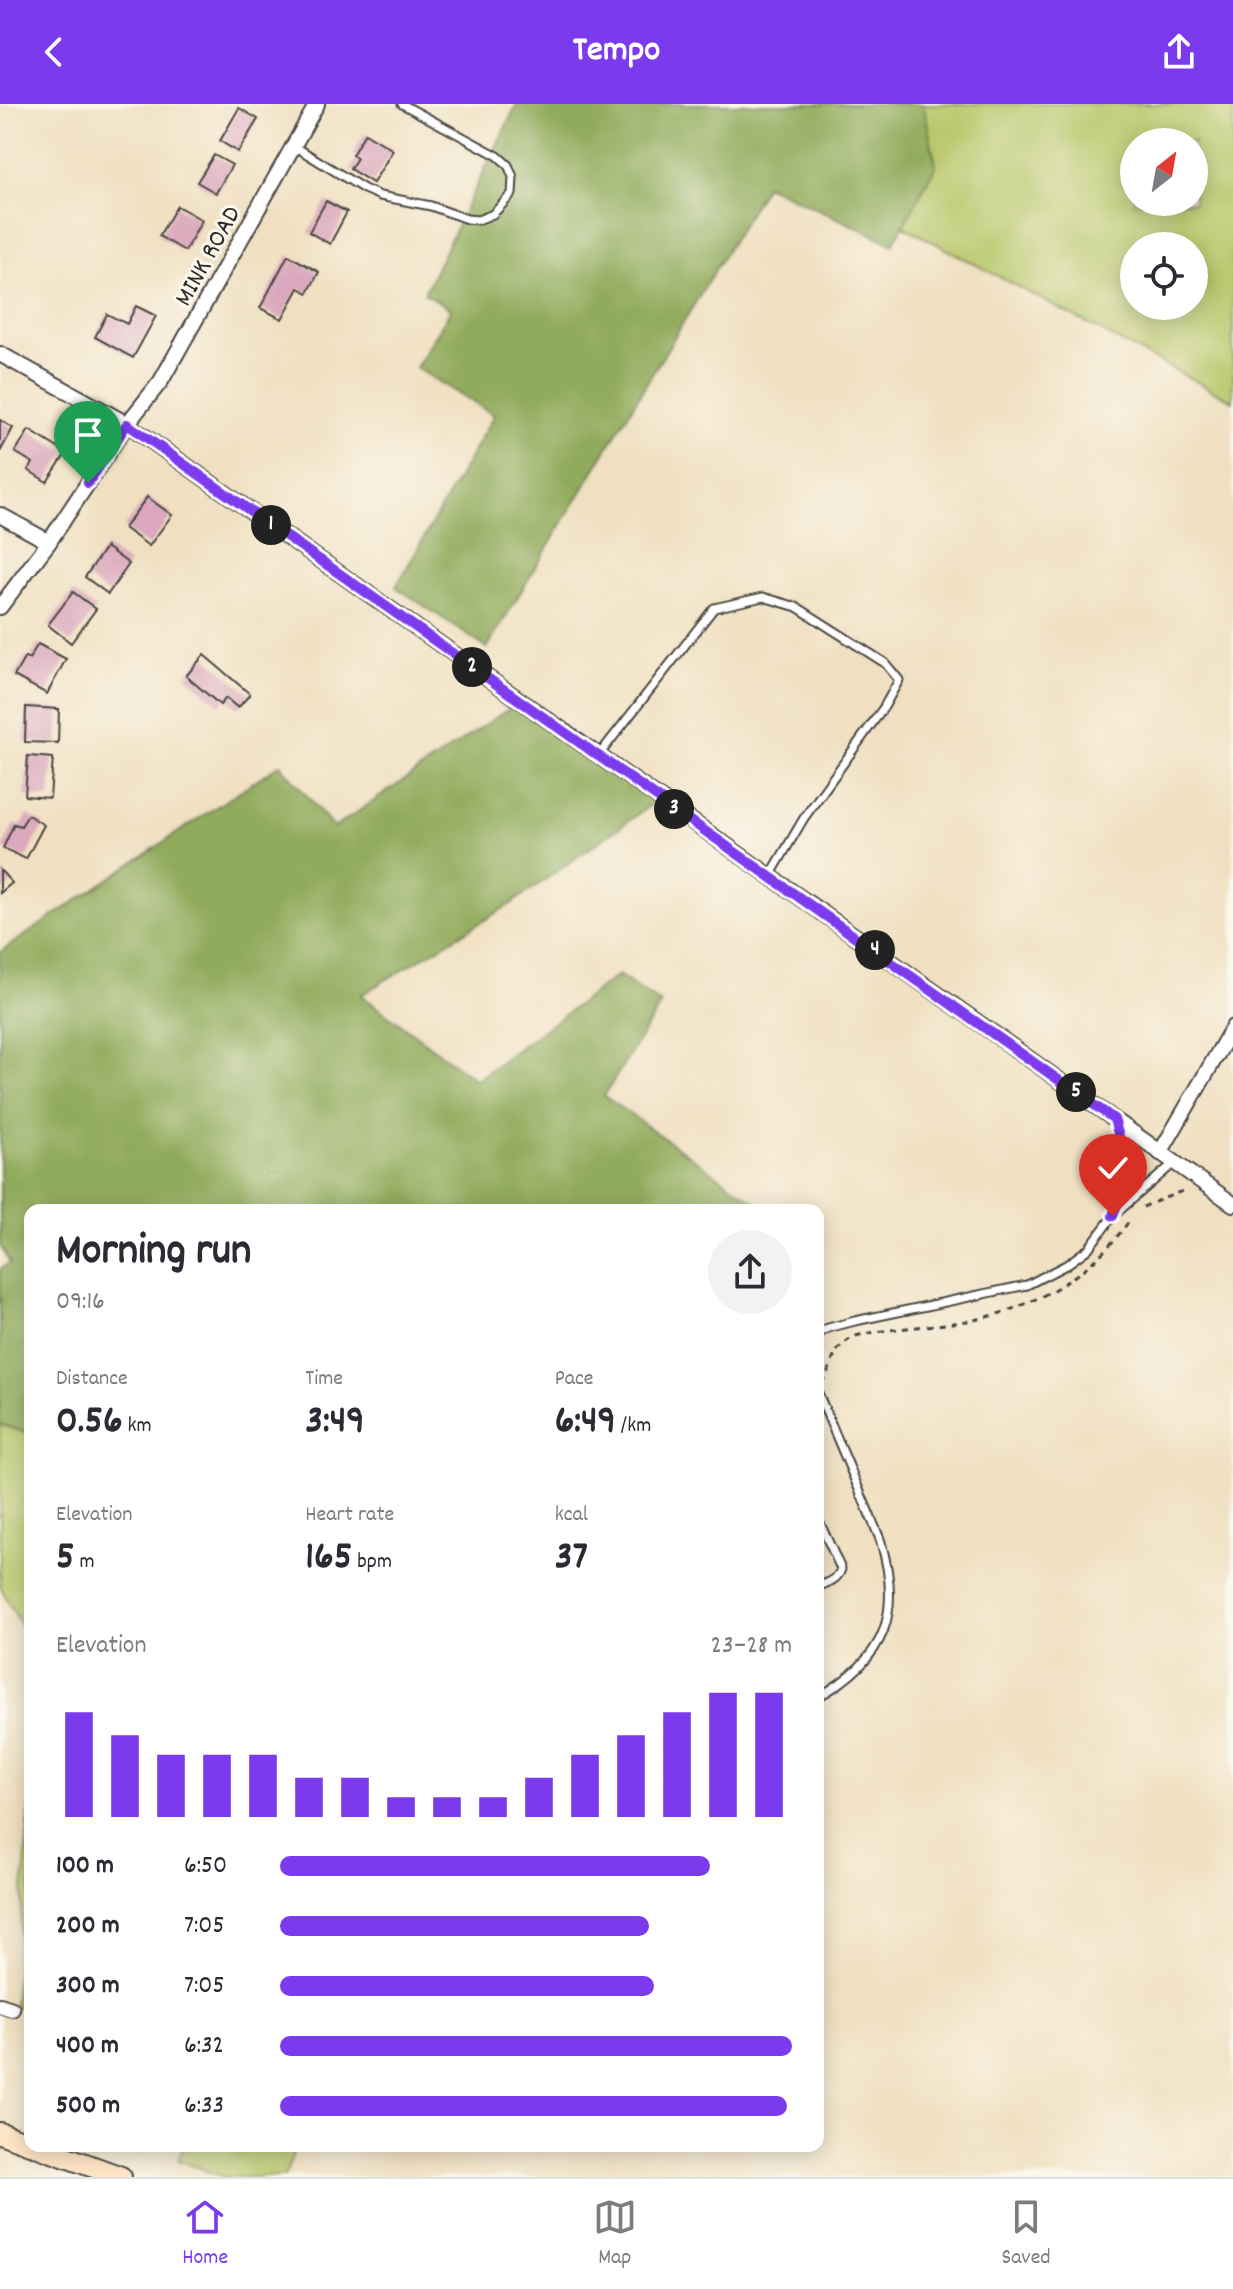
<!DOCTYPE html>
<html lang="en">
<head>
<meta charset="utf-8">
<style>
  :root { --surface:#fff; --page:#f2f2f3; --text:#2b2b33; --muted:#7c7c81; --line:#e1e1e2; --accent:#7c3aed }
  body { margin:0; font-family:Dekko,sans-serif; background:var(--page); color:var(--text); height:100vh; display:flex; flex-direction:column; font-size:30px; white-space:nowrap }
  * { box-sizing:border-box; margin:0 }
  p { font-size:26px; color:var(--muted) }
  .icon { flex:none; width:44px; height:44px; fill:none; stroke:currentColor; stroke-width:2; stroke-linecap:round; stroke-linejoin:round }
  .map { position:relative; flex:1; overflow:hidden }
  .side { position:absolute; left:24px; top:1100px; width:800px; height:948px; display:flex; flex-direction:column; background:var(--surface); border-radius:16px; box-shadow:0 4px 20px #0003 }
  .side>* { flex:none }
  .needle { width:52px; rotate:31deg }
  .tools { position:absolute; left:1120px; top:24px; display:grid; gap:16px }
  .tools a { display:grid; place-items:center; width:88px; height:88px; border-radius:50%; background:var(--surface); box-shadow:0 4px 20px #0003; font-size:40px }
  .pin { position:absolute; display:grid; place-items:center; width:68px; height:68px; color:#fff; margin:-82px -34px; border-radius:50% 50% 50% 0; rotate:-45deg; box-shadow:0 0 8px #0007 }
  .pin .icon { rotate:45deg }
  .km { position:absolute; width:40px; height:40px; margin:-20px; border-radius:50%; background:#222; color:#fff; font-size:22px; line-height:40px; text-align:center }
  .round { display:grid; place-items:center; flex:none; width:84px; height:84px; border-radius:42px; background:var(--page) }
  .overview { display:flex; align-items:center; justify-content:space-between; height:136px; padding:0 32px }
  h1 { font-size:44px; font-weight:700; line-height:60px }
  .figures { display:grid; grid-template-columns:repeat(3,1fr); gap:12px; height:136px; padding:8px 32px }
  .figures div { display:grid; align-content:center }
  .figures b { font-size:40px; font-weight:700 }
  .figures small { font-size:22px; font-weight:400 }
  .figures p { font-size:22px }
  .chart { height:224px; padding:16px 32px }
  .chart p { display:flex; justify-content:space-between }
  .chart svg { width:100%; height:144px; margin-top:8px; stroke:var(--accent); stroke-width:6 }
  ul { padding:0 32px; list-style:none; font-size:26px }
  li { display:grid; grid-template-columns:128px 96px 1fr; align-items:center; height:60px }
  li i { height:20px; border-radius:10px; background:var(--accent) }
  header { display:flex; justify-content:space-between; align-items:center; height:104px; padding:0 32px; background:var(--accent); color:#fff; font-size:36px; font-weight:700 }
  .menu { display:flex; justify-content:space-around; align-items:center; height:112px; border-top:2px solid var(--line); background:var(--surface); font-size:22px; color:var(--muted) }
  .menu a { display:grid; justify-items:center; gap:4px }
  .menu .on { color:var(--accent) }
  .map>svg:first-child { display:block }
  .green { fill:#b7c668; stroke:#71784a; stroke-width:2; fill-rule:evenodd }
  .forest { fill:#91ab5c; stroke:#5e6b44; stroke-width:2 }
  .building { fill:#daa7bc }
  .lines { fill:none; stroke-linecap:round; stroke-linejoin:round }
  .service-casing { stroke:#494642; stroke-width:11 }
  .minor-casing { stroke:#494642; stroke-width:18 }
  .secondary-casing { stroke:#494642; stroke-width:24 }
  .path { stroke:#494642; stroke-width:3; stroke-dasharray:6 6; stroke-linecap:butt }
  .service { stroke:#fff; stroke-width:7 }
  .minor { stroke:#fff; stroke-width:14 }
  .secondary { stroke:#fee5c5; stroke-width:20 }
  .route-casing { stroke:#fff; stroke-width:16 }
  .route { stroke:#7c3aed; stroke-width:10 }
  .labels { text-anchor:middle; stroke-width:6; stroke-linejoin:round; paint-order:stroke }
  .street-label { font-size:26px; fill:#2b2b2b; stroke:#fbf7ec }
</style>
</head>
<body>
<header><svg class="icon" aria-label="back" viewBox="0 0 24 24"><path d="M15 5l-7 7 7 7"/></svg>Tempo<svg class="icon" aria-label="share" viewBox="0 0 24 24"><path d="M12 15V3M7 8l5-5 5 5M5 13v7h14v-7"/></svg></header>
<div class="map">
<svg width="1233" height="2073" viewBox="0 0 1233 2073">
  <rect width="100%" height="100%" fill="#fbf7ec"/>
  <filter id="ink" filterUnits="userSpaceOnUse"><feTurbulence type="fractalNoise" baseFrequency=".0125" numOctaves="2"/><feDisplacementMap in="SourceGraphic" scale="16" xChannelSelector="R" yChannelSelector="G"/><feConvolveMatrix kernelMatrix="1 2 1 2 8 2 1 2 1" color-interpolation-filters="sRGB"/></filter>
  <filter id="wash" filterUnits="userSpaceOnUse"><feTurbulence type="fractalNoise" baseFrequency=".006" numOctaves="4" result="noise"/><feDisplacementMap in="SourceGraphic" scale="32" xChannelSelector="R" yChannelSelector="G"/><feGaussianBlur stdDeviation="1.8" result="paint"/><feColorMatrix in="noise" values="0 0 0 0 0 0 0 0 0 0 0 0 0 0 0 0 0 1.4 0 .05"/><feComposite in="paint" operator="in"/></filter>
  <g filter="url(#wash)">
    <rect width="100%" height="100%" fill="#f0e0c1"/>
    <g class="green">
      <path d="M923,0H1233V297L903,122L936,61ZM1134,38H1194V98H1134ZM1134,142H1194V202H1134Z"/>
      <path d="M0,1321L30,1330V1539L0,1482Z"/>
      <path d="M30,1699V1898L14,1905Z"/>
      <path d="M184,2042H296L284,2073H223L178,2056Z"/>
    </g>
    <g class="forest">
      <path d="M517,0H923L936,61L893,140L766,81L487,544L396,483L494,311L416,264L451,205L424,189Z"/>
      <path d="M516,600L655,698L511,800L361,891L476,976L618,871L661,900L604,992L760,1101L750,1106H30V1330L0,1320V1165L10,1159L0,1142V848L280,660L334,724Z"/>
    </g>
    <g id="blocks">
      <g class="building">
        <path d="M239,4L258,15L238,48L220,37Z"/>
        <path d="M365,29L393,46L373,79L350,65L357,54L352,51Z"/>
        <path d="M214,51L232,61L216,89L197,78Z"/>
        <path d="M326,97L347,108L330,140L309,128Z"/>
        <path d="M177,102L202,116L185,147L159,132Z"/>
        <path d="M288,151L319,168L308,189L299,184L282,215L260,204Z"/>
        <path d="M136,202L156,212L133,254L95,233L107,210L127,220Z"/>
        <path d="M0,316L13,324L0,348Z"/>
        <path d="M29,326L66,349L47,378L28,366L33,359L15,348Z"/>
        <path d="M147,393L172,411L149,442L124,424Z"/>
        <path d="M106,443L129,460L108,490L85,473Z"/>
        <path d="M73,488L96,505L71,539L48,521Z"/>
        <path d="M38,540L66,555L47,590L14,572L25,553L29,555Z"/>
        <path d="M204,551L250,590L238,604L226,594L220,601L186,572Z"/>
        <path d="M26,603L59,605L58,639L25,638Z"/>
        <path d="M28,652L53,654L50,694L25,692Z"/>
        <path d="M28,711L44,721L26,755L3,744L14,720L21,722Z"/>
        <path d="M0,766L12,779L0,789Z"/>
      </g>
    </g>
  </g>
  <g filter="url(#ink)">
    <use href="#blocks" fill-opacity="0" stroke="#494642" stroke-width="2"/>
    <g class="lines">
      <defs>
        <g id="service">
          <path d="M294,42L364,85L380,92L431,102L467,115L478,116L493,110L512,90L513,73L508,61L498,52L402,0"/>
          <path d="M599,651L714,504L763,493L797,503L885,559L899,576L884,603L804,714L770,772"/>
          <path d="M1114,1110C1117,1101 1121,1093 1123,1084C1129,1062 1121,1039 1114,1017"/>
          <path d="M818,1230L828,1224L855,1217L1027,1181L1066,1161L1088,1145L1113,1112L1174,1059"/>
          <path d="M818,1289L880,1435C903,1509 886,1555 818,1593"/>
          <path d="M818,1415L841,1465C838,1476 828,1478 818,1483"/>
        </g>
        <g id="minor">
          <path d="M0,250L127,320L976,917L1233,1100"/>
          <path d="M0,411L49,438"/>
          <path d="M0,503L49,438L127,320L161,277L317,0"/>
          <path d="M1160,1049L1233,923"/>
          <path d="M0,1901L12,1905"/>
        </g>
        <g id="secondary">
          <path d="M0,2029L30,2040"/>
          <path d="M36,2042L121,2073"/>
        </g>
      </defs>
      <use href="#service" class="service-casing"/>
      <use href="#minor" class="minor-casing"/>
      <use href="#secondary" class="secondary-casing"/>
      <g class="path">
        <path d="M1143,1103L1187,1085"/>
        <path d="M821,1279C837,1259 828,1245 856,1232C890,1224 926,1223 961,1218C1029,1208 1093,1171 1131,1114"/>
      </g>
      <use href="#service" class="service"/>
      <use href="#minor" class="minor"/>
      <use href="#secondary" class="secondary"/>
    </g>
  </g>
  <g class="lines" filter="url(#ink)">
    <defs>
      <path id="route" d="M88,379L127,320L1114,1015C1127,1060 1128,1068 1113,1112"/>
    </defs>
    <use href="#route" class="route-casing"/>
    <use href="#route" class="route"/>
  </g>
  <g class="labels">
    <g class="street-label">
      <text transform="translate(206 151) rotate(-61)" y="9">MINK ROAD</text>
    </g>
  </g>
</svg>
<div class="tools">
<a><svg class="needle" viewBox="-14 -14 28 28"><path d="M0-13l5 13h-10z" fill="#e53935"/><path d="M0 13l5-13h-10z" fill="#7c7c81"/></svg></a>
<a><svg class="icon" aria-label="locate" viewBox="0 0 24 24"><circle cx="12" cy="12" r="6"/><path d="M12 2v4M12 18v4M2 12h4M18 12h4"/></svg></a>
</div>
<div class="pin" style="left:88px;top:379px;background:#1e9e55"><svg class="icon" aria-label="arrive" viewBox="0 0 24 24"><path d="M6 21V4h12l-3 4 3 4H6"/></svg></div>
<div class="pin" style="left:1113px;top:1112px;background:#d93025"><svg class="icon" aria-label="check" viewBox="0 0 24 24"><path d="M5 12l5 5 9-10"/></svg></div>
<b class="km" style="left:271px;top:421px">1</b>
<b class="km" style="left:472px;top:563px">2</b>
<b class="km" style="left:674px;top:705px">3</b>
<b class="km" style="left:875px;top:846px">4</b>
<b class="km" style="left:1076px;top:988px">5</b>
<section class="side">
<div class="overview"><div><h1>Morning run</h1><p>09:16</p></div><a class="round"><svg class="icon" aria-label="share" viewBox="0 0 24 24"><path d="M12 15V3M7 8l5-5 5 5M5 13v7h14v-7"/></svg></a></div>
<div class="figures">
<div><p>Distance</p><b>0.56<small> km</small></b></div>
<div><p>Time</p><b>3:49</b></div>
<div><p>Pace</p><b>6:49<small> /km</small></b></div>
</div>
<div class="figures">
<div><p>Elevation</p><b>5<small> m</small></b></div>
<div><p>Heart rate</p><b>165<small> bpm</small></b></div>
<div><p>kcal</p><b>37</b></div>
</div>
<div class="chart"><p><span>Elevation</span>23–28 m</p>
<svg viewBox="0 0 160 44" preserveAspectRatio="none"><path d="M5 44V12M15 44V19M25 44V25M35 44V25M45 44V25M55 44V32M65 44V32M75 44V38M85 44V38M95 44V38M105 44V32M115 44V25M125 44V19M135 44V12M145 44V6M155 44V6"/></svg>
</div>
<ul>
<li><b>100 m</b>6:50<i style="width:84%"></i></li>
<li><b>200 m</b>7:05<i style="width:72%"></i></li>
<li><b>300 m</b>7:05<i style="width:73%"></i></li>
<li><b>400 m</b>6:32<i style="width:100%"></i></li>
<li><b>500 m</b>6:33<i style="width:99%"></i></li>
</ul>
</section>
</div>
<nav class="menu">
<a class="on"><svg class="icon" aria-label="home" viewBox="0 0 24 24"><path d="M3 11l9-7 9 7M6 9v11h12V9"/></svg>Home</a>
<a><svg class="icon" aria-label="map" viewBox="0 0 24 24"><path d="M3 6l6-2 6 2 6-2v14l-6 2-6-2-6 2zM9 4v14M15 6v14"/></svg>Map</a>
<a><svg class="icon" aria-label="saved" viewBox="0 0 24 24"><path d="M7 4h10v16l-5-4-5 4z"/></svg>Saved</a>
</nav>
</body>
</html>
